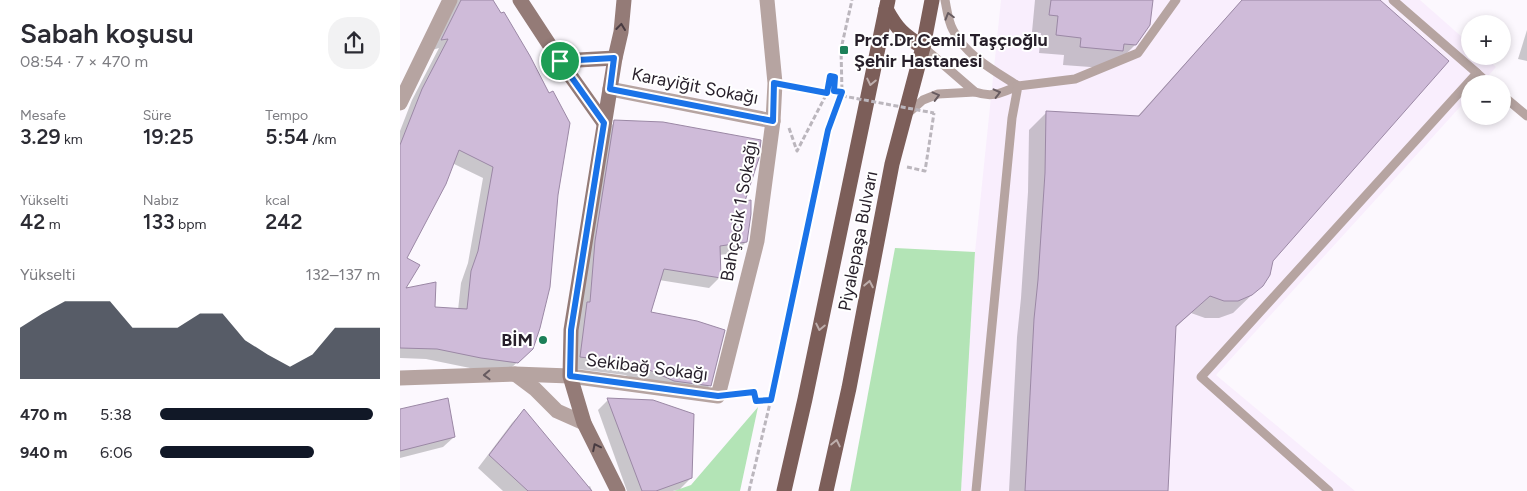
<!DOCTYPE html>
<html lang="tr">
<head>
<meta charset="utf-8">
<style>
  :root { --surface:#fff; --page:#f2f2f3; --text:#2b2b33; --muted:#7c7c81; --accent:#111827 }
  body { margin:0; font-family:Figtree,sans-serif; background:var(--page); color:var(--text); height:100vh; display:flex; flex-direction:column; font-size:19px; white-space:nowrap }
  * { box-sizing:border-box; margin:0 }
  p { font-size:16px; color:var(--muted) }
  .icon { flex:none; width:28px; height:28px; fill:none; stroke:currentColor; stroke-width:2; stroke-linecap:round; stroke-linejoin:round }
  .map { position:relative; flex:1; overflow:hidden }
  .panel { display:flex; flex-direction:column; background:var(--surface); width:400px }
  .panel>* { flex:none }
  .tools { position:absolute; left:1061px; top:15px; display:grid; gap:10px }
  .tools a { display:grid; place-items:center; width:50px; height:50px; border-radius:50%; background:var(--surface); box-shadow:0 2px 8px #0003; font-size:25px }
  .pin { position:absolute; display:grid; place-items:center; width:42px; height:42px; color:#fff; margin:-21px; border:2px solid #fff; border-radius:50%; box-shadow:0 1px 5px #0007 }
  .round { display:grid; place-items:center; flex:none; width:52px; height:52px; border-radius:20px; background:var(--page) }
  .overview { display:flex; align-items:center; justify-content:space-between; height:85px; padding:0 20px }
  h1 { font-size:28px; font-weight:600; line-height:38px }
  .stats { display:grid; grid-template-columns:repeat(3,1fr); gap:8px; height:85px; padding:5px 20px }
  .stats div { display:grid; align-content:center }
  .stats b { font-size:21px; font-weight:600 }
  .stats small { font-size:14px; font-weight:400 }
  .stats p { font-size:14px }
  .chart { height:140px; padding:10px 20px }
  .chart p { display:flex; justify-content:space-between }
  .chart svg { width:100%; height:90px; margin-top:5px; fill:var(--accent); opacity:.7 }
  ul { padding:0 20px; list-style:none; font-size:16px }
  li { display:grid; grid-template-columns:80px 60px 1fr; align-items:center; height:38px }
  li i { height:12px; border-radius:6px; background:var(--accent) }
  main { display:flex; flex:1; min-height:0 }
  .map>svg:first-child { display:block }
  .built { fill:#f9eefd }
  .green { fill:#b3e4b6 }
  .shadow { fill:#0003; fill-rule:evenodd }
  .building { fill:#cfbbd9; stroke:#9b88a5; fill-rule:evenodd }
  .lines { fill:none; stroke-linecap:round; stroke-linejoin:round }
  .path { stroke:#bbb6bd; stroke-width:3; stroke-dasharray:5 2.5; stroke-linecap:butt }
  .lane { stroke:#b6a4a1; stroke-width:9 }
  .street { stroke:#b6a4a1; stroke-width:15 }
  .secondary { stroke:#947b77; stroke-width:15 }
  .primary { stroke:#7c5e59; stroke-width:15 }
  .path-bridge { stroke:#bbb6bd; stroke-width:3; stroke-dasharray:5 2.5; stroke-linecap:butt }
  .oneway { stroke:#675b60 }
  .oneway2 { stroke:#483b41 }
  .oneway3 { stroke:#beaeac }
  .route-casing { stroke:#fff; stroke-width:10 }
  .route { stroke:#1a73e8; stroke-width:6 }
  .poi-dot { fill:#1c8059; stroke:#fff; stroke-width:2 }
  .labels { text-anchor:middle; stroke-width:4; stroke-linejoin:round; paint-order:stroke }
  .poi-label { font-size:18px; font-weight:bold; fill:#271f2a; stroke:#fff; text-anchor:start }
  .street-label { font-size:18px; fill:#271f2a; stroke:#fff }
</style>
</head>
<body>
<main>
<section class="panel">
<div class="overview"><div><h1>Sabah koşusu</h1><p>08:54 · 7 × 470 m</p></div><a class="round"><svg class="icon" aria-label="share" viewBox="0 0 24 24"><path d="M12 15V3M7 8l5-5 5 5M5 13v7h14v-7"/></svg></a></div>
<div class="stats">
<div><p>Mesafe</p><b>3.29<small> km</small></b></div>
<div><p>Süre</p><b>19:25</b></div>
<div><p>Tempo</p><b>5:54<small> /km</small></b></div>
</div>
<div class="stats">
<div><p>Yükselti</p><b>42<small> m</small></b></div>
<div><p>Nabız</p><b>133<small> bpm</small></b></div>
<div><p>kcal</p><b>242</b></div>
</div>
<div class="chart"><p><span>Yükselti</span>132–137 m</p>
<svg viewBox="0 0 160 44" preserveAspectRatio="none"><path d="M0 44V19L10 12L20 6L30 6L40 6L50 19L60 19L70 19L80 12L90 12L100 25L110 32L120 38L130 32L140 19L150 19L160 19V44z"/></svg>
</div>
<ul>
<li><b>470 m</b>5:38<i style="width:97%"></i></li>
<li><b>940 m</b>6:06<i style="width:70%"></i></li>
</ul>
</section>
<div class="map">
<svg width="1127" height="491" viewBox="0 0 1127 491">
  <rect width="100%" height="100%" fill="#fcf8fe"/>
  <path class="built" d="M601,0H1020L1070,44V56H1084L1096,67L1081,84H1070V96L816,375L955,491H561L575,252Z"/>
  <g class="green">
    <path d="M495,248L575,252L561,491H450Z"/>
    <path d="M358,407L340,491H274L291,485Z"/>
  </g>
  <g class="shadow">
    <path d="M57,0H91L132,348L106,373L70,368L26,359L0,358V131L12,100L39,48L32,50ZM52,163L83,178L68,263L61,283L58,310L34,309L3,289L5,258Z"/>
    <path d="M635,0H752L735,45L717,63L704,68L663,65L664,55L639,53L641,33L632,32Z"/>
    <path d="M842,0H978L862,285L833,313L819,318H805L791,313L775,328L766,491H609L617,337L621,298L628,192L629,130L647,112L737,117Z"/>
    <path d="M1127,30V61L1118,59Z"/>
    <path d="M215,122L343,202L346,242L335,253L319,255L320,277L309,288L259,280L249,313L310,385L299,396L263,391L225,375L169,368L204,133Z"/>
    <path d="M208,400L291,478L280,489L273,491H227L198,410Z"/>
    <path d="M0,410L54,437L43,447L0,458Z"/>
    <path d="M123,411L188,487L190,486L192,491H103L78,468L112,423Z"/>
  </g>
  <g class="building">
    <path d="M61,0H93L101,13L104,12L130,56L149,93L153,91L170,123L158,195L150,287L140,328L133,349L118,363L81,358L37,349L0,348V145L22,89L48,39L41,40ZM59,150L93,167L78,251L71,271L67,309L35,307L36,282L6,288L20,265L7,258L46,184Z"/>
    <path d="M651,0H753L750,25L736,45L724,44L723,51L680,47L681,38L656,35L658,16L649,15Z"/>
    <path d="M842,0H980L1049,61L873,261L870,275L863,286L852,295L838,301H824L810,296L776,326L768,491H625L634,319L638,280L645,173L646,111L739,116Z"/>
    <path d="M214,120L263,122L361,140L359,158L345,201L351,200V214L347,242L320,246L321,278L264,269L251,312L297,321L325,330L311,386L274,381L236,364L180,357L187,302H190L195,241Z"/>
    <path d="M48,398L55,437L0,451V409Z"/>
    <path d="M207,398L253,400L294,414L292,478L256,491H242Z"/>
    <path d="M124,409L192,491H128L89,455Z"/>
  </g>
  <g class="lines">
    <g class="path">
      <path d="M391,86L427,93"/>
      <path d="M389,128L397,151L427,93L430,76L435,77L434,91L442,92"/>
      <path d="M507,167L525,171L534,113"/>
      <path d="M334,394L354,392L356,401L371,399"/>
      <path d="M349,491L371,399L428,130L442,92L441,49L452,0"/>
    </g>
    <g class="lane">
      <path d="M545,0C547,10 548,21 553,30C566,56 595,71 618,86"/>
      <path d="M523,47L575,92C593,98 601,93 618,86"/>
      <path d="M1077,73L1089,84"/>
      <path d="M1102,95L1127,116"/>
      <path d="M506,115L523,100L538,94L575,92"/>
      <path d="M576,491L612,118L618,86L675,79L738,53L776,0"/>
      <path d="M929,491L801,377L1077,73L993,0"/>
    </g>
    <g class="street">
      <path d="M210,89L373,121"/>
      <path d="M0,103L50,0"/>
      <path d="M115,374L135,389L157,411L184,423"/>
      <path d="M0,378L115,374L170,376L318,396L357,241L373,121L375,83L367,0"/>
    </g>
    <g class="secondary">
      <path d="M120,0L160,61L204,123"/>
      <path d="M160,61L215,58"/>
      <path d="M218,491L184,423L170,376L171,330L215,58L221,32L224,0"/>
    </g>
    <g class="primary">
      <path d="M486,9C497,29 503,35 523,47"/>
      <path d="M384,491L405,399L488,0"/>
      <path d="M426,491L449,388L492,164L523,47L532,0"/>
    </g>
    <path class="path-bridge" d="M427,93L534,113"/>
  </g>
  <defs><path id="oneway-chevron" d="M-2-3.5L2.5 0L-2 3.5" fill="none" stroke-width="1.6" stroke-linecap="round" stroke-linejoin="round" transform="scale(1.25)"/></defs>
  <g class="oneway">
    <use href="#oneway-chevron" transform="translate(549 16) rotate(-106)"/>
    <use href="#oneway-chevron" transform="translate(597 93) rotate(-14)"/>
    <use href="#oneway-chevron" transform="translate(536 96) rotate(-15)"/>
    <use href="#oneway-chevron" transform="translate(87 375) rotate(178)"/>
  </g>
  <g class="oneway2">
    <use href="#oneway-chevron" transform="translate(221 27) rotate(-83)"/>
    <use href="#oneway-chevron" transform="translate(196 447) rotate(-116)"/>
  </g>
  <g class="oneway3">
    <use href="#oneway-chevron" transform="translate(471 82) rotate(102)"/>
    <use href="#oneway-chevron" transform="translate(469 284) rotate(-79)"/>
    <use href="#oneway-chevron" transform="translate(420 327) rotate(102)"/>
    <use href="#oneway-chevron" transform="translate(436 443) rotate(-78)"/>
  </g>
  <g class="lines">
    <defs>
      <path id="route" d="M214,58L210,89L373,121L374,83L427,93L430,76L435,77L434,91L442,92L428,130L371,400L356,401L354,392L318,396L170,376L171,330L204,123L160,61Z"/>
    </defs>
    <use href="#route" class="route-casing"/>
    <use href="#route" class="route"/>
  </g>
  <g class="poi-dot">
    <rect x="439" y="45" width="10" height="10" rx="2.5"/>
    <circle cx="143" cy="340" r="5"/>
  </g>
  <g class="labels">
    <g class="poi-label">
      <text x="454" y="46">Prof.Dr.Cemil Taşçıoğlu<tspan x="454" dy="21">Şehir Hastanesi</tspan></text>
      <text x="133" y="346" text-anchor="end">BİM</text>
    </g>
    <g class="street-label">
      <text transform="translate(295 86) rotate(11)" y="6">Karayiğit Sokağı</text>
      <text transform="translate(339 211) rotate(-80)" y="6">Bahçecik 1 Sokağı</text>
      <text transform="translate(458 241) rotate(-79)" y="6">Piyalepaşa Bulvarı</text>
      <text transform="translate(247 367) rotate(7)" y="6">Sekibağ Sokağı</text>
    </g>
  </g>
</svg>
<div class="tools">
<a>+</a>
<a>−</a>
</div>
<div class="pin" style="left:160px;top:61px;background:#1e9e55"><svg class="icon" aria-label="arrive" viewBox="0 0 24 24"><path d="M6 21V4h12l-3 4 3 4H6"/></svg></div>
</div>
</main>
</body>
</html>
